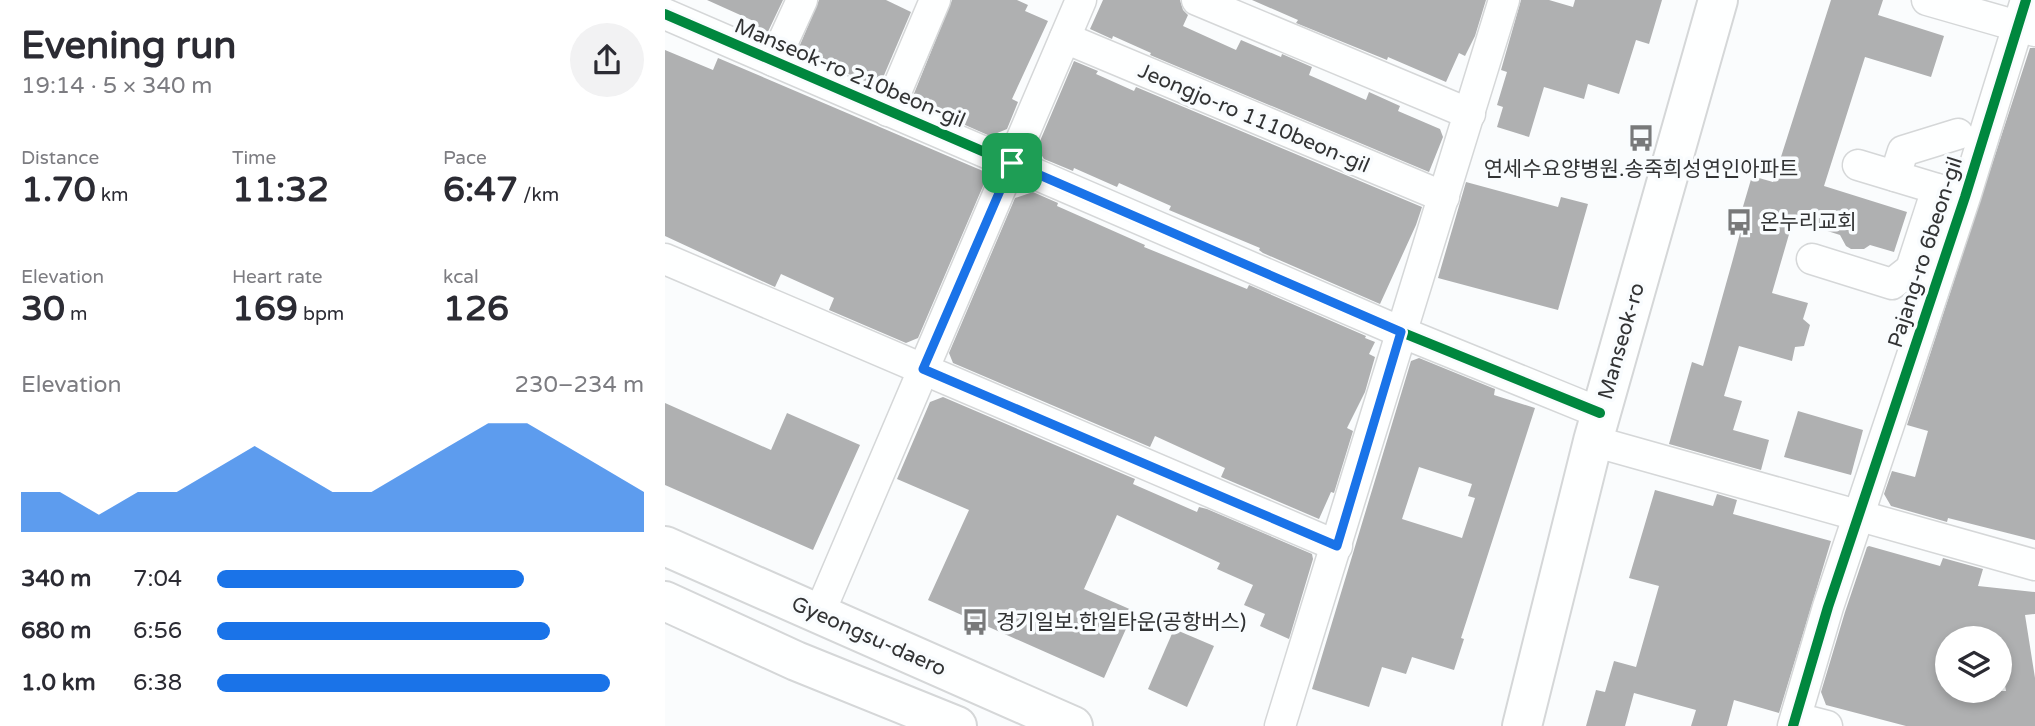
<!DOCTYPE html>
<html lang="en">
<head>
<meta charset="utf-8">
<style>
  :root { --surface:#fff; --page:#f2f2f3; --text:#2b2b33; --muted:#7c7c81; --accent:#1a73e8 }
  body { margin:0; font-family:"Varela Round","Noto Sans KR",sans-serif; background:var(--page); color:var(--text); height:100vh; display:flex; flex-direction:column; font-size:26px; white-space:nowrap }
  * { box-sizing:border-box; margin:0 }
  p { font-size:23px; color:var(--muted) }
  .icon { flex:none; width:38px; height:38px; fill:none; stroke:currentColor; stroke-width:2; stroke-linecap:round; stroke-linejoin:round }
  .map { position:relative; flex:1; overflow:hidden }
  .panel { display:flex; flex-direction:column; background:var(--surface); width:665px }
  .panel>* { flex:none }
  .controls { position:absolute; left:1270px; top:626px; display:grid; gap:14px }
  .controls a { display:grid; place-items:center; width:77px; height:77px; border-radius:50%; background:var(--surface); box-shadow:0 4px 10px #0003; font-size:35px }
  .pin { position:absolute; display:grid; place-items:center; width:60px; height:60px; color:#fff; margin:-30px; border-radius:14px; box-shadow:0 4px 10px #0006 }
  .round { display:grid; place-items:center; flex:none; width:74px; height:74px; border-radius:37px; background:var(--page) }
  .headline { display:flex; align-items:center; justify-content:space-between; height:119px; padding:0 21px }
  h1 { font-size:38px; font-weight:700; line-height:52px }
  .stats { display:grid; grid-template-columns:repeat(3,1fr); gap:10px; height:119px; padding:7px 21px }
  .stats div { display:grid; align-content:center }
  .stats b { font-size:35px; font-weight:700 }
  .stats small { font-size:19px; font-weight:400 }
  .stats p { font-size:19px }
  .chart { height:196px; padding:14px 21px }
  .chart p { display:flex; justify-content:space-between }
  .chart svg { width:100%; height:126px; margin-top:7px; fill:var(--accent); opacity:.7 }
  ul { padding:0 21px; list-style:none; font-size:23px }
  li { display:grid; grid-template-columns:112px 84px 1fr; align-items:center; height:52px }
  li i { height:18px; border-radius:9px; background:var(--accent) }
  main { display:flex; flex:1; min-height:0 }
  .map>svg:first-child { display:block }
  .building { fill:#afb0b1; fill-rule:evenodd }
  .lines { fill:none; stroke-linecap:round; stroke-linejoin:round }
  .minor-casing { stroke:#d5d7d8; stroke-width:33 }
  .major-casing { stroke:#d5d7d8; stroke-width:42 }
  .minor { stroke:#feffff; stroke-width:30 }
  .major { stroke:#feffff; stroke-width:38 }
  .cycleway-casing { stroke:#f9fcfe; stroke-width:15 }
  .cycleway { stroke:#00873e; stroke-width:10 }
  .route-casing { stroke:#fff; stroke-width:14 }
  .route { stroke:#1a73e8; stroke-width:9 }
  .labels { text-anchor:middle; stroke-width:7; stroke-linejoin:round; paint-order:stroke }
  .street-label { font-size:21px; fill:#323334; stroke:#f9fcfe }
  .poi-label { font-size:21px; fill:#323334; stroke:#f9fcfe; text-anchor:start }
</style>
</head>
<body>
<main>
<section class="panel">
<div class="headline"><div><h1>Evening run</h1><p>19:14 · 5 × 340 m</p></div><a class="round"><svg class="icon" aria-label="share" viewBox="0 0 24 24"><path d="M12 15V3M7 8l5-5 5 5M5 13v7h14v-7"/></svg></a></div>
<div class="stats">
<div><p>Distance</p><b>1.70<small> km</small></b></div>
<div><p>Time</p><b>11:32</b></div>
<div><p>Pace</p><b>6:47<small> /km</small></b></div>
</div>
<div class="stats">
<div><p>Elevation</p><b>30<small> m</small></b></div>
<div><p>Heart rate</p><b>169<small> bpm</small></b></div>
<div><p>kcal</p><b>126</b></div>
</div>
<div class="chart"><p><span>Elevation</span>230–234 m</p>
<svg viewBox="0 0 160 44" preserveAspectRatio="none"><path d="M0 44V30L10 30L20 38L30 30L40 30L50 22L60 14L70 22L80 30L90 30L100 22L110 14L120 6L130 6L140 14L150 22L160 30V44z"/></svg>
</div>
<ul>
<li><b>340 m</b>7:04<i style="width:72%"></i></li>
<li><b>680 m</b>6:56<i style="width:78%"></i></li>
<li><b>1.0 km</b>6:38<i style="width:92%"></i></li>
</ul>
</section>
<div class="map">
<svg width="1370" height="726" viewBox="0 0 1370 726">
  <rect width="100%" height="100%" fill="#fafcfd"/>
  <g class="building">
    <path d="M42,0H118L100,38L96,37L99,31L91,27L93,23Z"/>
    <path d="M154,0H221L246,12L214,87L132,52Z"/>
    <path d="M287,0H352L363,5L360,11L383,21L347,99L353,102L342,129L325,136L246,101Z"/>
    <path d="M438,0H515L518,10L523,15L518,26L571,50L576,40L616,57L617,54L647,67L644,75L701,100L704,92L735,106L733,111L775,129L778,137L764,172L485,55L486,53L448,36L447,39L425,29Z"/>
    <path d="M587,0H821L810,36L800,56L794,53L781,82L723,57L722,60L631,23L633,20Z"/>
    <path d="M856,0H884L908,7L910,0H997L984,44L971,40L954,94L923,84L919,99L879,87L864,137L832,127L838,107L832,105L842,72L836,70Z"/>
    <path d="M1166,0H1218L1213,15L1279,36L1266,77L1200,57L1159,186L1242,212L1229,252L1205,245L1199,249H1186L1181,246L1175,235L1131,221L1130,225L1127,224L1107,293L1143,303L1138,319L1145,325L1139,346L1130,347L1127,361L1074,346L1059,396L1077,401L1068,430L1104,440L1096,470L1004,444L1027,362L1038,366L1068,259L1081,211L1077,210L1087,176L1108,182Z"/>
    <path d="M1365,48H1370V540L1283,518L1282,522L1226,506L1219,494L1227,471L1250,477L1263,431L1242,425Z"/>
    <path d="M0,50L48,70L53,58L318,171L321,179L253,338L241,343L164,310L169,298L116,274L110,287L0,236Z"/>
    <path d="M409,61L433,71L431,74L469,91L471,87L757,207L751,225L715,304L598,253L594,250L595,248L504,210L506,206L454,183L452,187L409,168L408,171L379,159L372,148Z"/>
    <path d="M801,182L893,207L896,197L923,204L893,310L773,278Z"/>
    <path d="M368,192L393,203L392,206L480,245L479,247L582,289L584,285L701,336L700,338L710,342L704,354L710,357L700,392L682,428L688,431L669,493L666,492L654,519L556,477L560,468L490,436L485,447L288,363L284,353L350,198Z"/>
    <path d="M754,358L830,389L829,395L870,408L796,638L799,639L789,670L747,657L741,674L717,667L704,707L647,689L746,361ZM754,467L807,484L803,496L810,498L797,538L737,519Z"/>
    <path d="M278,397L470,479L468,484L532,512L534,507L542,509L647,554L648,559L624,639L595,626L600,614L579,605L588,585L552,569L555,563L452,515L419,589L469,611L439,678L263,600L304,510L232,479L265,402Z"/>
    <path d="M0,403L106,450L122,413L195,445L148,550L0,485Z"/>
    <path d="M1133,411L1198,430L1186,475L1119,457Z"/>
    <path d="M990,490L1048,506L1052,494L1072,500L1068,514L1166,541L1114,713L1069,700L1062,726H1026L1031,710L969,693L960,726H921L931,690L940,692L949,661L971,667L994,586L964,578Z"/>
    <path d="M1204,546L1275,566L1278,558L1318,569L1313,586L1370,592V614L1360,615L1370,678V726H1241L1161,705L1156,692L1180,612L1202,547ZM1283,639H1335V656L1341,691H1283Z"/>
    <path d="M509,629L549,646L522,707L483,689Z"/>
  </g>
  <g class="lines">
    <defs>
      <g id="minor">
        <path d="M532,0L805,114"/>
        <path d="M1262,0L1370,31"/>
        <path d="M0,14L736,332L935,413"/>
        <path d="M400,38L779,197"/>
        <path d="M109,61L137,0"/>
        <path d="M223,111L270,0"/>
        <path d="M1193,165L1289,194"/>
        <path d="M1230,176L1238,151L1293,134"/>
        <path d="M0,259L672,546"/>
        <path d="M1147,259L1227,284L1246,269L1272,189"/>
        <path d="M928,441L1370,565"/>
        <path d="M154,614L416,0"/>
        <path d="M1131,718L1162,726"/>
        <path d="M615,726L839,0"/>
        <path d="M1128,726L1163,607L1300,197L1361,0"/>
      </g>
      <g id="major">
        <path d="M0,546L408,726"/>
        <path d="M0,601L131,661L292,726"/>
        <path d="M857,726L928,441L1053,0"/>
      </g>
    </defs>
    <use href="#minor" class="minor-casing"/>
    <use href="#major" class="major-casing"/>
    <use href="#minor" class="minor"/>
    <use href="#major" class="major"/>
    <defs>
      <g id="cycleway">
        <path d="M0,14L736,332L935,413"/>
        <path d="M1128,726L1163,607L1300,197L1361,0"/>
      </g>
    </defs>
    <use href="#cycleway" class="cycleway-casing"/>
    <use href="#cycleway" class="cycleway"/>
  </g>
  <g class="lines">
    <defs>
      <path id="route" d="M347,163L736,332L672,546L258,369Z"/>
    </defs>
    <use href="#route" class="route-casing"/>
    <use href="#route" class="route"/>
  </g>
  <defs>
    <symbol id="bus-bare" viewBox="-9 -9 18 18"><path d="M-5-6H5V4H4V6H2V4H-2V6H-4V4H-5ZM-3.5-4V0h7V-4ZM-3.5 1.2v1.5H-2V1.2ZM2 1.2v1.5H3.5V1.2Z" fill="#78797a" stroke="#f9fcfe" stroke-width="2.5" paint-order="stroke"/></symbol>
  </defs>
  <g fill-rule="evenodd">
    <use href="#bus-bare" x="957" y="119" width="38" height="38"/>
    <use href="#bus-bare" x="1055" y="203" width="38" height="38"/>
    <use href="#bus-bare" x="291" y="603" width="38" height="38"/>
  </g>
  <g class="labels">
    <g class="street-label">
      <text transform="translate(185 73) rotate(23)" y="7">Manseok-ro 210beon-gil</text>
      <text transform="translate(589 118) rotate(23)" y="7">Jeongjo-ro 1110beon-gil</text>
      <text transform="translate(1260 252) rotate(-72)" y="7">Pajang-ro 6beon-gil</text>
      <text transform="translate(956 341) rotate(-74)" y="7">Manseok-ro</text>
      <text transform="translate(204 636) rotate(24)" y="7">Gyeongsu-daero</text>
    </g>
    <g class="poi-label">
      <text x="976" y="176" text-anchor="middle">연세수요양병원.송죽희성연인아파트</text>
      <text x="1095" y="229">온누리교회</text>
      <text x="331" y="629">경기일보.한일타운(공항버스)</text>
    </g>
  </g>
</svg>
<div class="controls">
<a><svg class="icon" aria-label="layers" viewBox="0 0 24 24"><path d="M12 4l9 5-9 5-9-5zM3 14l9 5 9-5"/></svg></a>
</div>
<div class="pin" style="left:347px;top:163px;background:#1e9e55"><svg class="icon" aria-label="arrive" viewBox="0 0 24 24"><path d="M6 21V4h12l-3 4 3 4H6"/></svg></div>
</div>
</main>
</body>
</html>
